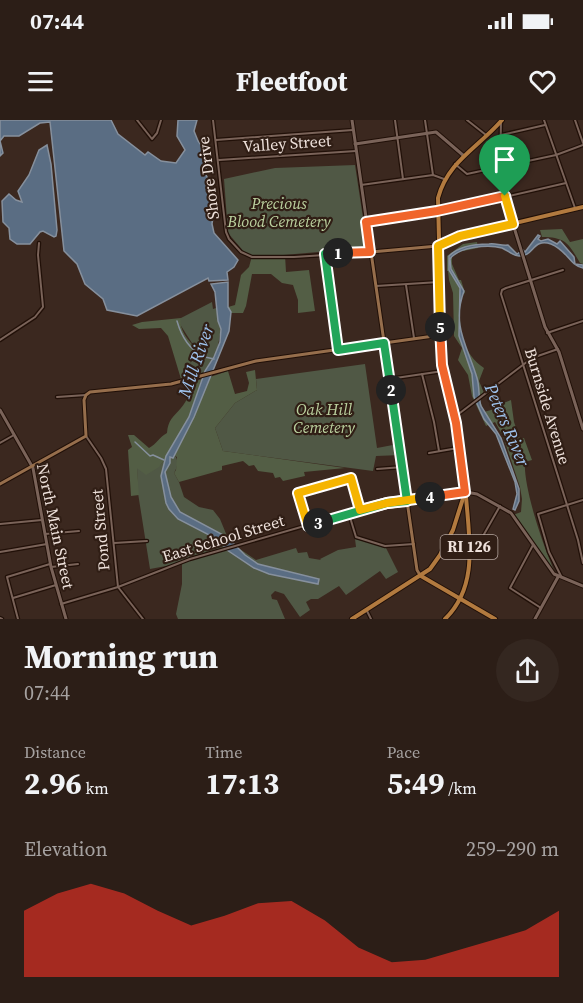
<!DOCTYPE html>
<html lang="en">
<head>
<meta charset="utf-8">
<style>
  :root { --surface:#2c1e17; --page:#342720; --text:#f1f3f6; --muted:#a6a2a1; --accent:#d93025 }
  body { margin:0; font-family:"Source Serif 4",serif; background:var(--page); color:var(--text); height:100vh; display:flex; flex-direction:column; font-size:22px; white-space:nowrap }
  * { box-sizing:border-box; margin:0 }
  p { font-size:20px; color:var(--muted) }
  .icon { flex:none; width:33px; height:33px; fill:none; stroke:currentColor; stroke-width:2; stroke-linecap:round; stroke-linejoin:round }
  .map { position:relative; height:499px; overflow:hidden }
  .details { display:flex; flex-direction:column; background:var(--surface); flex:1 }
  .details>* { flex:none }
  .pin { position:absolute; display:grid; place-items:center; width:51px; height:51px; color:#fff; margin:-62px -26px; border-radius:50% 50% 50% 0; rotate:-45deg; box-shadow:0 0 6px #0007 }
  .pin .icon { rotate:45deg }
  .km { position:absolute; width:30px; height:30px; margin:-15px; border-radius:50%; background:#222; color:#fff; font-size:16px; line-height:30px; text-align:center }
  .round { display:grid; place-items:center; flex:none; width:63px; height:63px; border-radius:32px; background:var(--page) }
  .summary { display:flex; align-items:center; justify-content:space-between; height:102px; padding:0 24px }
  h1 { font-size:33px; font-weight:700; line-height:45px }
  .stats { display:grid; grid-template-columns:repeat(3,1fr); gap:9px; height:102px; padding:6px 24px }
  .stats div { display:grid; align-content:center }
  .stats b { font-size:30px; font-weight:700 }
  .stats small { font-size:16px; font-weight:400 }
  .stats p { font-size:16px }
  .chart { height:168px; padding:12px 24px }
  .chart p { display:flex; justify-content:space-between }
  .chart svg { width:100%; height:108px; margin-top:6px; fill:var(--accent); opacity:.7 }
  .status { display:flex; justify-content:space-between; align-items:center; height:42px; padding:0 30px; background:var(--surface); direction:ltr }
  .status svg { height:16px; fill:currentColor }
  header { display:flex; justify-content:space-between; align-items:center; height:78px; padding:0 24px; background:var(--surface); font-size:27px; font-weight:700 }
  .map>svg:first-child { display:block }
  .green { fill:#505845 }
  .forest { fill:#535e45 }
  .water { fill:#5a6d83; stroke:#86909d; stroke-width:1.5 }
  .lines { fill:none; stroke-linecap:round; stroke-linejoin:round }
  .stream { stroke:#86909d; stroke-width:1.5 }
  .minor-casing { stroke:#211008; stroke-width:4.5 }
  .tertiary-casing { stroke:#211008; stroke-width:5 }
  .secondary-casing { stroke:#211008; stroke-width:5 }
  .primary-casing { stroke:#211008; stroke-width:6 }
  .minor { stroke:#7a6359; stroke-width:2 }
  .tertiary { stroke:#7a6359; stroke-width:3 }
  .secondary { stroke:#966e4c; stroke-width:3 }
  .primary { stroke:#b27a3f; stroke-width:4 }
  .split-1-casing { stroke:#fff; stroke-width:12 }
  .split-2-casing { stroke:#fff; stroke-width:12 }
  .split-3-casing { stroke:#fff; stroke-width:12 }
  .split-4-casing { stroke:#fff; stroke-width:12 }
  .split-5-casing { stroke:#fff; stroke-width:12 }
  .split-6-casing { stroke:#fff; stroke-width:12 }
  .split-1 { stroke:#f0652b; stroke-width:8 }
  .split-2 { stroke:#22a559; stroke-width:8 }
  .split-3 { stroke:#22a559; stroke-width:8 }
  .split-4 { stroke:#f5b400; stroke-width:8 }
  .split-5 { stroke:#f0652b; stroke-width:8 }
  .split-6 { stroke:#f5b400; stroke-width:8 }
  .labels { text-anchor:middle; stroke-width:4.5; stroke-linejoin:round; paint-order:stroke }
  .shield { fill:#301e15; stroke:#b5a6a0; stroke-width:1.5 }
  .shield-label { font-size:15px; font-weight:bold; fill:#eee1db }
  .street-label { font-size:16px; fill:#eee1db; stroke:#301e15 }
  .park-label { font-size:16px; font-style:italic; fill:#bbd19f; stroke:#301e15 }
  .water-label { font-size:18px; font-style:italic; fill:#9ec2ed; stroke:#301e15 }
</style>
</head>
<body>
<div class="status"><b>07:44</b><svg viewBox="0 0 49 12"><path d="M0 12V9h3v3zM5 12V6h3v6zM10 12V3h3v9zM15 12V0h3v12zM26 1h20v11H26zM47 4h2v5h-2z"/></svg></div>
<header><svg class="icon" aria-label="menu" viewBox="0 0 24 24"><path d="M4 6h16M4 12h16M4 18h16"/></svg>Fleetfoot<svg class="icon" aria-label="heart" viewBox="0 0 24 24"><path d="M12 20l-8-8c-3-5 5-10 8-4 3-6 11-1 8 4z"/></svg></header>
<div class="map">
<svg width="583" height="499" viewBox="0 0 583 499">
  <rect width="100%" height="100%" fill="#3b281f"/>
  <g class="green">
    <path d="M355,45L367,124L364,128L272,136H252L245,133L228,113L224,59L275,48Z"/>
    <path d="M212,182L213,189L216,188L221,209L217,231L204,252L188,257L191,238L199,237C195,225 185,214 179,202L181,198Z"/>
    <path d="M365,244L377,328L398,324L401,335L376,336L373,351L223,331L215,308L235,283L257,270L256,259Z"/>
    <path d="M175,336C179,340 177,349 174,353L179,362L184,377L199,387L213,390L220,399L227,416L234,422L223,425L237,427L256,440L296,428L298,433L307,432L309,438L321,440L320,439L338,430L356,427L355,419L385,426L398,452L386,459L380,451L346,475L339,466L318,479H311L306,482L310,490L300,497L284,474L275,471L271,475L272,479L277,480L285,499H178L176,494L182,464V443L150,449L138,373L137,348L160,345L165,339Z"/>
  </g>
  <g class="forest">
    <path d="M562,109L570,122L583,119V144L580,143C569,124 566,117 542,117L540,110Z"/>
    <path d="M477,122L478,128L458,132L452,135V144L459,160H461L465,173L462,175L460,180C459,206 460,232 484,248L479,261L484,273L479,278L484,292L498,288V285L511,280L514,302L520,319L524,318L532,340L525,342C523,367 544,429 555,452L513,395L521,392L522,379L520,367L503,316L495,302L486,306L472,276L468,255L458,240L462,228L454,216L453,173L449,160L448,151H447V136L463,124Z"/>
    <path d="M285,135L286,152L309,150L315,191L298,193V180L293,165L282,163L271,154H252L246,186L243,193H231L228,187L235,185L241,155L249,147L252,136Z"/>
    <path d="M181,198C178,211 192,225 202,234L199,237L191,238L188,257L181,259L168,216L161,208L139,209L132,205L142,202Z"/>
    <path d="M255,250L257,270L235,283L215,308L223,331L345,348L304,352L305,356L283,361L280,357L275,358L273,353L258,351L254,345L249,346L243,341L222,346V350L179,362L174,353L176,350L177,337L175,336L173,338L194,297L210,257L228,251L235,274L247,271L249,263L246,252Z"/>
    <path d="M202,259L189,297L165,339L159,347L146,355L137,348L139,375L131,376L128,330L132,327L128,315H134L149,328C157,324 159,317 167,313C168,300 173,297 181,288C187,281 191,271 193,262Z"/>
  </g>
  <g class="water">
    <path d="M0,0H111L118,14L145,35L148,32L161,41L176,43L185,30L177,16L178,0H197L194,11L198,21L206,32V55L214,70L212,78L214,90L212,104L214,113L238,140L234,147L227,152L228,160L209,161L208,158L137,196L107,190L103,179L85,164L77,144L64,131L50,2L40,3L19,16H4L0,21L3,33L0,36Z"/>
    <path d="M47,25L51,44L57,110L56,116L54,117L43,111L40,112L30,124H17L10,119L9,108L3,102L2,81L9,74L16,80L22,82L18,71L29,55L39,30Z"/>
    <path d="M538,115L540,116L538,119L541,121L548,119L557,124L560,121L574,137L575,144L583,145V148C569,145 568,131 551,124C532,118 534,137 519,136C513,136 507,130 502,128C488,124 458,127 450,139L451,149L464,171C451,206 468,227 477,258C480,268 478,277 481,286L501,318L519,369V381L515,390L513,389L517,374L515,362L496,314L484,299L474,277L472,254L459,216L460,168L449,150V136C459,126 475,124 489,124C496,123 501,126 508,125L517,134L523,130L525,132Z"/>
    <path d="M228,162V187L231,192L229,211L194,297L173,338L170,337V343L165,352L171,377L180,392L227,417L245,435L258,444L319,459L318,464L269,454L254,448L227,430L219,420L178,399L169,389L166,383L161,356L166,336L189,297L205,251L214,237L220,222L221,209L218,201L215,172L211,164Z"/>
  </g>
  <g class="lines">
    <g class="stream">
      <path d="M177,201C181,215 189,229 202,235"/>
      <path d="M205,237L214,239"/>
      <path d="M135,322L150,336L153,335L164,340"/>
    </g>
    <defs>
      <g id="minor">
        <path d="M137,0L152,19L157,13L161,0"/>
        <path d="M213,0L226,112L229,119L241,132L252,137H294L371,132"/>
        <path d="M395,0L403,59"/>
        <path d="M425,0L433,55"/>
        <path d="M467,0L486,15"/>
        <path d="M544,0L575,88"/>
        <path d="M575,0L583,23"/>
        <path d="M501,1L500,51L513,104"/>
        <path d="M501,15L545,5"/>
        <path d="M216,20L353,10"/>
        <path d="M219,40L356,31"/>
        <path d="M455,44L467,54L556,35L583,25"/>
        <path d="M361,65L433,55L444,59"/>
        <path d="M367,102L456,88L566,63"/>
        <path d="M325,134L338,230"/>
        <path d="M563,150L506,168L502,170L501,174L578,420L583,443"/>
        <path d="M406,165L414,218"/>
        <path d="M376,166L439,162"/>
        <path d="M547,213L583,201"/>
        <path d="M0,220L35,197L43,187L38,135L39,123"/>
        <path d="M422,254L434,302L439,331"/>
        <path d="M389,259L443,251"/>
        <path d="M57,277L86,275"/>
        <path d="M456,296L532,238L558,229"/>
        <path d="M86,316L101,338L106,349L118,467L143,499"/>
        <path d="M0,323L14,315"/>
        <path d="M429,333L458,328"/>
        <path d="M377,349L403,347"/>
        <path d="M349,394L356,417L385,426L414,424"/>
        <path d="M0,404L42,400"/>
        <path d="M308,406L298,373L351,358L360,390"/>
        <path d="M45,414L79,411"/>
        <path d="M483,416L500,386"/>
        <path d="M114,423L147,421"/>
        <path d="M533,425L510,468L541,488"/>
        <path d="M0,432L47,424"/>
        <path d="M51,447L78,444"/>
        <path d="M561,456L549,432L538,394L583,380"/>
        <path d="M13,478L56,465"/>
        <path d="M61,484L118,467L190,439L360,390L388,383L465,372"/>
        <path d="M367,491L371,499"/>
        <path d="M0,498L2,499"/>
        <path d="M18,499L7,457L50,444"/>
      </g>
      <g id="tertiary">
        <path d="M352,0L371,132"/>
        <path d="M355,24L436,12L464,36"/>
        <path d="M513,104L545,207L559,232L583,309"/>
        <path d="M0,290L33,348L51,447L66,499"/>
        <path d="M466,372L477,374L511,393L554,454L583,466"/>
        <path d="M535,499L558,457"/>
      </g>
      <g id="secondary">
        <path d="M0,364L86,316L84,280L86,275L90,272L171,264L256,241L441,215"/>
        <path d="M420,455L417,450L371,132L438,126"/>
      </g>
      <g id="primary">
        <path d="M438,126L460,116L583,87"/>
        <path d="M421,456L495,499"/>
        <path d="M352,499L430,449L440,435L453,410L465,372L456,303L442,245L438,78C448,41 478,28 502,0"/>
        <path d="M445,499C479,466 469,419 466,376"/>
      </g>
    </defs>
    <use href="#minor" class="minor-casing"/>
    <use href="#tertiary" class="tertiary-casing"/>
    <use href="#secondary" class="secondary-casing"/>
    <use href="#primary" class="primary-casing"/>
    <use href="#minor" class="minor"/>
    <use href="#tertiary" class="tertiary"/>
    <use href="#secondary" class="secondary"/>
    <use href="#primary" class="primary"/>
  </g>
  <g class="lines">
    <defs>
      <path id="split-1" d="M338,133L370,132L366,102L437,91L505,76"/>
      <path id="split-2" d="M338,133L325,134L338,230L384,223L391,270"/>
      <path id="split-3" d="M318,403L387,383L407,381L391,270"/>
      <path id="split-4" d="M318,403L308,406L298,373L351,358L360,390L387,383L430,377"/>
      <path id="split-5" d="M430,377L465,372L456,303L442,245L440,207"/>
      <path id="split-6" d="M440,207L438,126L460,116L513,104L505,76"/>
    </defs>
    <use href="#split-1" class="split-1-casing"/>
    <use href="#split-2" class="split-2-casing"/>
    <use href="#split-3" class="split-3-casing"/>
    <use href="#split-4" class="split-4-casing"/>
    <use href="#split-5" class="split-5-casing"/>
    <use href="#split-6" class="split-6-casing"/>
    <use href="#split-1" class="split-1"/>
    <use href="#split-2" class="split-2"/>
    <use href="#split-3" class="split-3"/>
    <use href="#split-4" class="split-4"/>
    <use href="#split-5" class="split-5"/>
    <use href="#split-6" class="split-6"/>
  </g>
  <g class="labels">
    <rect class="shield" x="440.5" y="415" width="57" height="24" rx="4.5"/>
    <g class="shield-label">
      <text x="469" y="432">RI 126</text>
    </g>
    <g class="street-label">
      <text transform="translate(287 23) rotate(-4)" y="6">Valley Street</text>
      <text transform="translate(208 58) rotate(-97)" y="6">Shore Drive</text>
      <text transform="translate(548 286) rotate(73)" y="6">Burnside Avenue</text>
      <text transform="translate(56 406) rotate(78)" y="6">North Main Street</text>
      <text transform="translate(100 410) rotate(-95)" y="6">Pond Street</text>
      <text transform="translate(223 418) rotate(-17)" y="6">East School Street</text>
    </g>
    <g class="park-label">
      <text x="279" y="89">Precious<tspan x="279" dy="18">Blood Cemetery</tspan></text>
      <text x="324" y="295">Oak Hill<tspan x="324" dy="18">Cemetery</tspan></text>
    </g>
    <g class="water-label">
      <text transform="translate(196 241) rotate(-71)" y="6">Mill River</text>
      <text transform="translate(507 305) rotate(67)" y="6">Peters River</text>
    </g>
  </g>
</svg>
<div class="pin" style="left:505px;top:76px;background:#1e9e55"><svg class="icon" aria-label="arrive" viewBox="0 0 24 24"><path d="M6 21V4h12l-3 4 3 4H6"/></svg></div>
<b class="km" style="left:338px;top:133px">1</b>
<b class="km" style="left:391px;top:270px">2</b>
<b class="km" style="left:318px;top:403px">3</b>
<b class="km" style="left:430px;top:377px">4</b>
<b class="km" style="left:440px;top:207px">5</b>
</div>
<section class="details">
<div class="summary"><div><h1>Morning run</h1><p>07:44</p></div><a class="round"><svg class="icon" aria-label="share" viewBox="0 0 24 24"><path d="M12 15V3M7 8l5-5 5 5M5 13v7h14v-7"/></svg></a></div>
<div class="stats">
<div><p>Distance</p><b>2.96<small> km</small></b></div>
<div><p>Time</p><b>17:13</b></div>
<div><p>Pace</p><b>5:49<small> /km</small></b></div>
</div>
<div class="chart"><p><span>Elevation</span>259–290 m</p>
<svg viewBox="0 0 160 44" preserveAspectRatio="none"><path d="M0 44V17L10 10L20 6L30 10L40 17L50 23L60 19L70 14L80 13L90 21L100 32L110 38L120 37L130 33L140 29L150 25L160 17V44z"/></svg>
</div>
</section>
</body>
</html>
